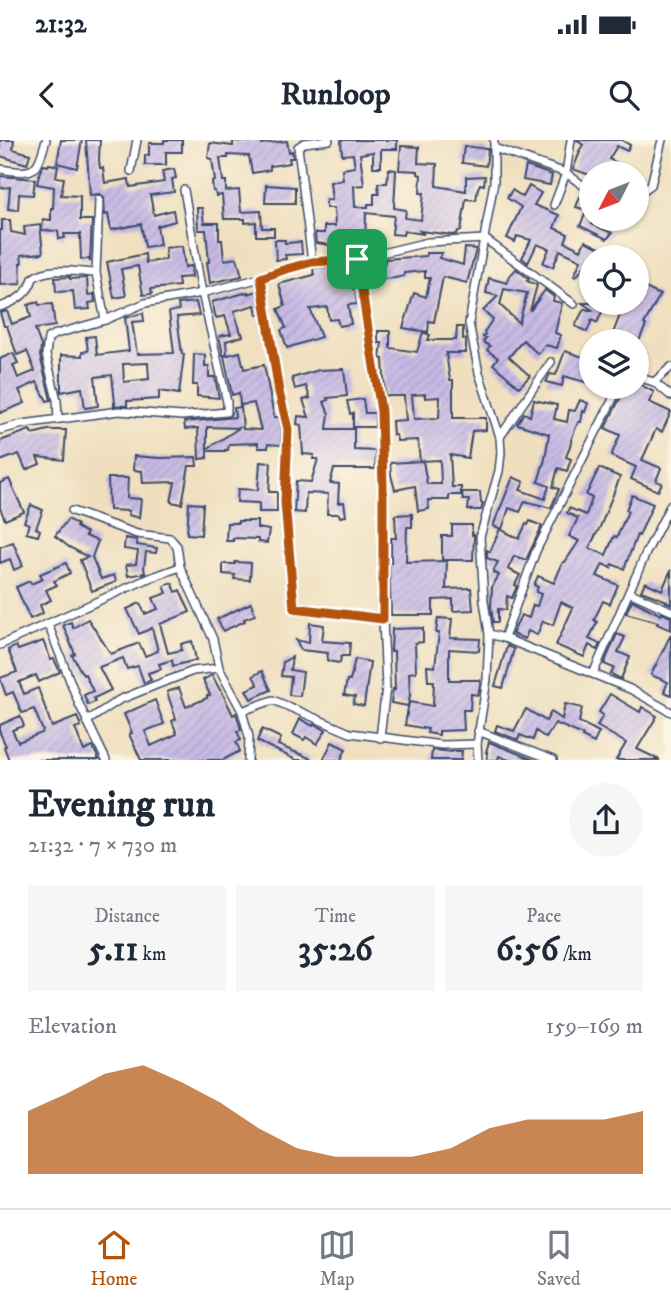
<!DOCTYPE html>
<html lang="en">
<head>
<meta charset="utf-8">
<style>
  :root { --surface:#fff; --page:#f6f6f7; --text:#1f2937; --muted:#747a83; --line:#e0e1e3; --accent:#b45309 }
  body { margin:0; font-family:"IM FELL DW Pica",serif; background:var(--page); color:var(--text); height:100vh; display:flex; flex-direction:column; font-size:26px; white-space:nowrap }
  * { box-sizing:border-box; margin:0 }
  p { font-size:23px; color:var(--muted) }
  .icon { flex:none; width:38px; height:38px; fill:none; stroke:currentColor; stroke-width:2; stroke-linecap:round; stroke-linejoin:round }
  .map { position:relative; height:620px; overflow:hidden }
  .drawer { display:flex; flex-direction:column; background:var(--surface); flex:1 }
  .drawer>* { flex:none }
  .needle { width:46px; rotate:228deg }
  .buttons { position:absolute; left:579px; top:21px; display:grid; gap:14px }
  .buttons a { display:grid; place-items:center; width:70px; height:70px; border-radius:50%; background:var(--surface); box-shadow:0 2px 5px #0004; font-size:35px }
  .pin { position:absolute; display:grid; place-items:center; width:60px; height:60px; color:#fff; margin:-30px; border-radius:14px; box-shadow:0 4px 10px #0006 }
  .round { display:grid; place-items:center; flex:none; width:74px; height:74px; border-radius:37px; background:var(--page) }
  .summary { display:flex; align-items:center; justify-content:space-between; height:119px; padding:0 28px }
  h1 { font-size:38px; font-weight:700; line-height:52px }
  .stats { display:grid; grid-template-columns:repeat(3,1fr); gap:10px; height:119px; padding:7px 28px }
  .stats div { display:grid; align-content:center; border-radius:0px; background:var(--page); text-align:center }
  .stats b { font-size:35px; font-weight:700 }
  .stats small { font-size:19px; font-weight:400 }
  .stats p { font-size:19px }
  .chart { height:196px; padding:14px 28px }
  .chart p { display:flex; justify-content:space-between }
  .chart svg { width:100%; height:126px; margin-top:7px; fill:var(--accent); opacity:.7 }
  .status { display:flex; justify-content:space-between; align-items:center; height:49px; padding:0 35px; background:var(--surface); direction:ltr }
  .status svg { height:19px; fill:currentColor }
  header { display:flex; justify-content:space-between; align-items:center; height:91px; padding:0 28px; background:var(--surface); font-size:32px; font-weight:700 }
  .tabs { display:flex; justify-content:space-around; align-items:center; height:98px; border-top:2px solid var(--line); background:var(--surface); font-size:19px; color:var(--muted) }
  .tabs a { display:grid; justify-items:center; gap:4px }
  .tabs .active { color:var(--accent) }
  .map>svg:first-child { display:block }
  .building { fill:url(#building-hatch); fill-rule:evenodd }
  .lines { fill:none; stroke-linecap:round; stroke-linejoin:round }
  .minor-casing { stroke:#3b496c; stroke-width:10 }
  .minor { stroke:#fff; stroke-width:7 }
  .route-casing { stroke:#fff; stroke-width:14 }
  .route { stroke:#b45309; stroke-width:9 }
</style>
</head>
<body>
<div class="status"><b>21:32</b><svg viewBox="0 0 49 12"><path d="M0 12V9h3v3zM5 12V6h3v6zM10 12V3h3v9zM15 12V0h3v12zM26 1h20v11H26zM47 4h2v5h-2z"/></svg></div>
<header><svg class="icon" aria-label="back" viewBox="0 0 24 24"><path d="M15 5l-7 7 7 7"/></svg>Runloop<svg class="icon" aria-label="search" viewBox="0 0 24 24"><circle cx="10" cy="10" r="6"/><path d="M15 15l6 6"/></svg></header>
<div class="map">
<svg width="671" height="620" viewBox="0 0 671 620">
  <defs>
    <pattern id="building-hatch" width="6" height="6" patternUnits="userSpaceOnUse" patternTransform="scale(1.75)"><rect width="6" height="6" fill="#c7bae5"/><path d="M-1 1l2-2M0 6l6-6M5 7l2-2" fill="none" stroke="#aaa0c7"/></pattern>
  </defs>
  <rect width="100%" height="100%" fill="#fcf5e5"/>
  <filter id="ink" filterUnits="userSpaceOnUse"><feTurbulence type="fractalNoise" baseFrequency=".0143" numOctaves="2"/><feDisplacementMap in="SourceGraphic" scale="14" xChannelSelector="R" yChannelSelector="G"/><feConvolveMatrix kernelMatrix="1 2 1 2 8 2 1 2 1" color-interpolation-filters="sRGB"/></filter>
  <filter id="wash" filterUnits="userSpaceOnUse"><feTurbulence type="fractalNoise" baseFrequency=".00686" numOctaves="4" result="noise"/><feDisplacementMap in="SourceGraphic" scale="28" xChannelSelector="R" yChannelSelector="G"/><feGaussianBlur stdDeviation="1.57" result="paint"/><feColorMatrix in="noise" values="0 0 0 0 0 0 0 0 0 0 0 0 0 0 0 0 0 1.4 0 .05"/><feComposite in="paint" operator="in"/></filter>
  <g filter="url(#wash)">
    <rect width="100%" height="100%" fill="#efdfbe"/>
    <g id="blocks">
      <g class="building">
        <path d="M0,0H14L13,9L30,14L27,24L0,16Z"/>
        <path d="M61,0H82L77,28L57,23Z"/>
        <path d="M86,0H100L99,20L100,28H103L105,43L129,39L130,47L164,42L162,31L174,29L176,38L172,39L174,52L150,55L154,75L173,70L175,81L157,86L160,105L145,107L141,84L111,90L108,74L105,75L104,57L100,54L90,55Z"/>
        <path d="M164,0H182V12H166V25H145V15H149V3H164Z"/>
        <path d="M251,0H261L262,4L287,1L289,12L292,11L293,18H289L290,23L270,26V30L252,33L249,16L228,15V18H220L223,41H226V51L239,50L241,72L261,71L262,88H274V96H256V82L245,83V79H224L222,55L216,56L215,51H213L212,42L215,41L212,19L208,18L210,3L233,6V1L251,2Z"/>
        <path d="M341,0H397V9H381V27H373V12L360,14L364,45L354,46L355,67H368V64H374V54H379L378,43H387L389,29L396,30L394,68L406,70L405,78L421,80L424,53H420L421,35L418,34V31L399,30L401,6L419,7L418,23L437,24L436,46L466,51V37L485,36L484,45L480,44L478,48L476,60L466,59L461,91H458L457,94L453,95L420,91L424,94L404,91L403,95L392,94L394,76L366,73L365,106H336L316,103L315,93H324V86H335L334,68H326V60H332L330,42L343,40L342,29L355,27L353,14L342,15Z"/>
        <path d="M577,0H621L630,5L627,11L617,6L609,19L621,25L617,33H592V36L573,29L580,12L579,11L583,5Z"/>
        <path d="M464,6L488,9L486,26L462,23Z"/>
        <path d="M49,24L58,26L56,37L64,38L61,55L80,56V80H92L90,122L89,119H81L80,94H64L65,98L59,99L58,91L42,90L43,79L51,80V68H53L54,47L37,44L40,31L44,25L48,26Z"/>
        <path d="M526,26L552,35L550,45L523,40Z"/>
        <path d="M0,36L35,39L33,55L19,54L18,70L8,69L10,47L0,48Z"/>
        <path d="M266,45L295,47V63H265Z"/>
        <path d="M529,46L541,53L534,65L559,75L554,88L568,94L565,102L581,110L585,101L600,108L599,109L606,117H591L576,137L574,136L581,120L560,110L553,127L543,123L549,109L537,104L528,123L522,118L531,100L517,96L515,102L507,98L521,67L507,58L512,50L523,57Z"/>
        <path d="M580,57L592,61V79H594L592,84L612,93L607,99L580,86L587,70L576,67Z"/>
        <path d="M197,68H202L204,83H219V100H222L224,120L237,118L242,136L210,143L207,122H209L206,90H198Z"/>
        <path d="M2,80H10L11,92L25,95L24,87L40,85L43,113L21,115L22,123H20L21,144L0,145V90H2Z"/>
        <path d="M275,100H285V103L301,102L302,114L285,115L286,119L276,120Z"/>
        <path d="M182,106L185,127L191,126L192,137L178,138L179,146L151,149L152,154L143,155L138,126L121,129L126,156L114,158L107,122L145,114L146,123L166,119L165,108Z"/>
        <path d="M465,108L476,109L467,143L443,137L434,182L429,181L428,192L403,188L414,153L426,157L430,138H425V131L404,133V136L395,138L368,140L365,126L385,123V119L426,116V113H442L439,118L463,125Z"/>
        <path d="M350,126L353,149H355L357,164L348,165L351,184L339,186L337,179L329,180L327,167L310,169L321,197L287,208L281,190L286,188L278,169L285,166L279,144L314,135L313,128Z"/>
        <path d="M516,129L529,139L527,141L537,145L530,171L545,150L554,157L553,161L562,163L555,193L561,195L557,208L545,205L538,214L523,200L509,217L530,236L519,247L493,224L498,218L487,210L490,206L483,202L486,198L483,197L485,194L484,192L493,179L483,171L498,156L486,153L489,138L507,143L508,138ZM504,149L527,153L519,183L500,165Z"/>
        <path d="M70,137V139L87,138L88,155L94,154L95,162L89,163L90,169L75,170L73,151L56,152L55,138Z"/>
        <path d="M637,144L660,155L644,184L646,185L639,201H610L620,175L617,174L619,170L606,163L597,183L592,180L587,192L575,186L584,169L594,171L582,163H637Z"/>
        <path d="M257,151L261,174L257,175L255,165L234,171L241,193H242L243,196L226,201L227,215H223L219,196L231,194L225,176L216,178L212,162L248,152V154Z"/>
        <path d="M38,162L39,165L52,164L55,186L35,189L41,206L40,216L51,260L47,261L37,242L19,250L25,263L0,273V219L13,213L18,223L13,225L18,238L35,231L27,211L17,215L7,186H4L0,173L7,171L12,184L31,177L28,165Z"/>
        <path d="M196,162L199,175L177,177L182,214H184L179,254L159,251V259L127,261V266H114V263H115L112,235L95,237L98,266L85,268L82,248L61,252V215L82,216V212L88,211L86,197L95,196L97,215L129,211L125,178L143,173L144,181L132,182L137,214L174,213L169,172L179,170L178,164ZM148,223L149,239L124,242L123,224Z"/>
        <path d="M457,187H463V199H466V213H446L450,240H453V278H486V290L472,291L468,318L450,315L452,347H461V355H449V360H428L429,369L418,371L415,346L395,350L391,335L390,323L423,321L427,344H441L440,320L420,321L418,300L397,301L396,295H393L392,281L406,280L404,256H385L383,219L380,218L382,203H378V191H390V208L417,212L423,192L430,195L428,200H456ZM425,254V258L440,257L439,278L414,279L412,255Z"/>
        <path d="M565,211L592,220V244L564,236L562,246L546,242L550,234L556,235Z"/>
        <path d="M240,212L244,229L264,225L274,277H279L282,290L281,305L268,304V308H258V303L229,304L228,310H225V311H207V318L199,319L198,288L185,289L184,282L235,277L234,268L241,267L243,289L261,290L254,263L240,265L239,253L232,255L224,216ZM207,287L239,288L207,309Z"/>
        <path d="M194,214L205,215V226H209V237H215L219,258L197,256V245H193Z"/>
        <path d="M344,229L347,256L327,258L328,260L324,262L329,274L327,289H354V310L376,311L375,329H334L330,343L339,344L338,363L344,362L346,376L340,377L339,374H327L328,354L306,353L305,373L294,372L296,341L311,342L318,319H313L314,315L303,314L301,285L297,284L298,276L309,277L303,260L310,258L306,246L295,249L292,238L319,230Z"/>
        <path d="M637,243L654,252L649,262L671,272L662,292L656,289L642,320L661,328L656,341L662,343L658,351L631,339L636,327L611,316L620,295L605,288L624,251L625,247H637Z"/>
        <path d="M363,259L365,273H375V287H353V273L350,274L347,261Z"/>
        <path d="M534,260L557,265L554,279L567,282L569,270L575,271L580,260L588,263L585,272L583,271L581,282H578L571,300H572L566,317L571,319L567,331L558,328L553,347L559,349L551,368L525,361L520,372L509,368L502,389L493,386L513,337L524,342L520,350L545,359L549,346L538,342L545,319L549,294L517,284L524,273L530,276Z"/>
        <path d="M30,290L32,294L48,290H66L64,320L37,317L40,324L26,330L19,314L0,321V301Z"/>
        <path d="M134,316L159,318L196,317L197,326H189L182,364L171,362L175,342L143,343L142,331L133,330Z"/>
        <path d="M260,322L271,323L269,352H277V372H259V363L237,362L238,349L258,350Z"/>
        <path d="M599,328L620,337L600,387L589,408L606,415L614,396L617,397L628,371L626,370L632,355L653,364L639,396L637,395L624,429L612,424L611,428L603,424L597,436L618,445L610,464L603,461L594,480L597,482L589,499L600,504L597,510L589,505L584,517L556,505L573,468L561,462L553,485L543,481L537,495L528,491L525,499L512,494L521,475L529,478L533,465L537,466L541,454L536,452L538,447L534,445L538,436L554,443L563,422H565L579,401L569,396L578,378L567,373L569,368L586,375L592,358L586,355Z"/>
        <path d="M108,338H128L127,358L141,359L139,378L128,375L129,371L109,370Z"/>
        <path d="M9,339L24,372L5,380L0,368V343Z"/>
        <path d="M462,352H480L481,363H483L481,370H468L469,360H463Z"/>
        <path d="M189,363L203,364L201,395L187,394Z"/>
        <path d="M31,365L43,370L36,388L40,390L38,396L26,393L29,384L24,382Z"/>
        <path d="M412,374V387H407L406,422L447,421L446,449L471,448L473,470L453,471V459L433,460V475H391L389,423H391V398H396L395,375Z"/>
        <path d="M68,379L77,385L76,387L87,393L85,396L98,401L92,417L101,439L114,435L116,442L92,451L80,420L88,417L69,407L55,396Z"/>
        <path d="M238,381H257V388L269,390L267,403L258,402V399L233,398V401H226L227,383H238Z"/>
        <path d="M530,381L542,386L526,420L514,416L508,429L520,435L515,445L517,446L512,458L507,456L506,470L498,469V482H493L491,466L492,447L499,435L493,432L498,422L487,418V410L490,412L500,389L519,399L526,384L528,385Z"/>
        <path d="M452,385H472V395H474L473,420H442V396H452Z"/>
        <path d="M125,398L137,400V405L157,408L156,413L146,412L144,428L145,433L128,436L126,425L136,424L138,411L124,409Z"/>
        <path d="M13,402L23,426L14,430L10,419L0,423V407Z"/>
        <path d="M235,422L251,423L250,440L234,439L235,435L223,434V424H235Z"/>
        <path d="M66,423L70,433L54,441L57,445L46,450L51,460L40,465L43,473L30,479L16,447L30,441L31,444L43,439L40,434Z"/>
        <path d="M671,430V464L666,462L667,461L641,451L645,442L662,450Z"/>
        <path d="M172,443L176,452L180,450L190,472L160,484L168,513L182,510L181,504L192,501L196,520L173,526L172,520L159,524L161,529L148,533L151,540L144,543L138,526L127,529L123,518L110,523L99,527L111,550L94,558L95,562L88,565L84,555L93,551L85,534L83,535L72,515L75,514L63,485L71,482L73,488L88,479L111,514L139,503L145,516L158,511L152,488L139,494L127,469L140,463L145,474L158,469L153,458L167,453L164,446Z"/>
        <path d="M632,460L661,475L662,473L671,477V490L657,484L658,482L626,473Z"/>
        <path d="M251,463L255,475L244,479L245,481L223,491L217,479Z"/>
        <path d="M438,478L452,479L450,498L480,499L479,511L449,509V540H480V545L478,555L471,554L470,570H463L464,590L439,591V595L427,593L428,589L405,585L409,562L433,566L434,541H428L427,526L435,527L439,493H436Z"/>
        <path d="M310,483L324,485L322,501L350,503L349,516H341L340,523L327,521L328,513L301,510L296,500L309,503Z"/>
        <path d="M423,488V502L415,503L416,532L409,533L410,555L408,566L391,563L393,549L395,550L394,511L391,512L392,489Z"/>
        <path d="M617,494L625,497L618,512L630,517L621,539L611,534L614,528L604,524Z"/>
        <path d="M671,494V555L664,552L668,542L651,535Z"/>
        <path d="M43,501L51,520L54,519L60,532L39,542L36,535L19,542L24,554L38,548L52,587L77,577L81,586L75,588L84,611L93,607L99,620H9L4,607L6,606L0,593V585L20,576L24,586L12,590L18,602L42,593L43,591L34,569L22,573L13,552L6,555L0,538L17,532L8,510L16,506L18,510Z"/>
        <path d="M507,506L514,509L503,548L495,546Z"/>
        <path d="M292,517L290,530L303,532L300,556L289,555L291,537L281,536L283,522Z"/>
        <path d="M355,519L370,522L364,566L353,564L355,557L344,555L347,540L350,541Z"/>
        <path d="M262,531L271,550L251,559L246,550L258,545L253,536Z"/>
        <path d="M212,535L220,550H221L233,575L236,573L241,590L237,591L241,600L236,602L240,611L223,620H141L129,594L132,593L124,574L155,560L164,584L145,591L151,606L177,594L172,581L176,579L167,552L179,548L186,567L207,558V556L210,555L203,540Z"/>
        <path d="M610,554L640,572L642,567L657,576L637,609L660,620H616L626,603L597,586L603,575L599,572Z"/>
        <path d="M565,564L582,568L579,582L599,592L594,603L582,597L583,595L555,583L546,598L536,591L533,600L520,595L518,600L495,591L497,585L514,591L526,569L546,581L551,572L562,579Z"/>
        <path d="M300,579L313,586L314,584L326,590L317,604L306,597L304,600L293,594Z"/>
        <path d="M262,589L281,598L278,605L314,620H296L257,601Z"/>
        <path d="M332,602L346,609L341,620H323Z"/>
        <path d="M489,602L517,613L534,620H509L499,616L498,620H487V612H486Z"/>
        <path d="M432,610L452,612V611H462L461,620H431Z"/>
      </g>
    </g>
  </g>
  <g filter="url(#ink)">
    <use href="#blocks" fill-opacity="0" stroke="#3b496c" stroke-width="2"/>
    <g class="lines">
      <defs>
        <g id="minor">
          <path d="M494,8L566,33L592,52"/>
          <path d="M0,29C34,34 36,35 46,0"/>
          <path d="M131,31L137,0"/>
          <path d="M637,55L651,45L662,0"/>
          <path d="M99,60L96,133L105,180"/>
          <path d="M554,65L566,33L571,0"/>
          <path d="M357,119L381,271L383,347V479L386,547L380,598"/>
          <path d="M312,122L298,7L304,3L329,0"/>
          <path d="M261,138L279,252L288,289L285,362L294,468L383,479"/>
          <path d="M0,167C15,162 29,154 33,138C50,126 76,132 96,133"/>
          <path d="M637,234L644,239L654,242L671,256"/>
          <path d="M654,242L671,227"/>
          <path d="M58,279L57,260L46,215L48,198L56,194L105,180L145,163L202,153L261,138L283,129L312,122L357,119L428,102L485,99L574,164"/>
          <path d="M0,290L23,284L119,271L182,276L227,272V262L202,153L184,50"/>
          <path d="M500,297L551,222"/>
          <path d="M72,371L137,394L170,398L177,406L180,427L213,499L219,528L242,571L249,597L248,620"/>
          <path d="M629,452L671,471"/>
          <path d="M48,484L79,564L106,620"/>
          <path d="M489,494L504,498L630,549L671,572"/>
          <path d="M504,498L536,411L619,247"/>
          <path d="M0,505L147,439L180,427"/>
          <path d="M593,534L646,413L671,364"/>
          <path d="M242,571L273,560L350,593L442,605L477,604"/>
          <path d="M87,581L119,560L156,545L193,531L219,528"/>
          <path d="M478,591L553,620"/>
          <path d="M478,620L477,604L487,539L489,494L484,461L480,397L499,331L501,313L500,297L479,233L469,183L494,42V0"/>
        </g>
      </defs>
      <use href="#minor" class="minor-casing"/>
      <use href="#minor" class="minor"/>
    </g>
  </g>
  <g class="lines" filter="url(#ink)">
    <defs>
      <path id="route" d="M357,119L381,271L383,347V479L294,468L285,362L288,289L279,252L261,138L283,130L312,122Z"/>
    </defs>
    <use href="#route" class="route-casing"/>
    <use href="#route" class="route"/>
  </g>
</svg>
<div class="buttons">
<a><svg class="needle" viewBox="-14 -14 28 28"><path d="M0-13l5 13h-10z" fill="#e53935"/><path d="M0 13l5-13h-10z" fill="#747a83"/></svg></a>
<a><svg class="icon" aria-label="locate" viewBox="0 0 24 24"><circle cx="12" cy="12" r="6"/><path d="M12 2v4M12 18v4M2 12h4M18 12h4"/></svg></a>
<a><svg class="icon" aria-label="layers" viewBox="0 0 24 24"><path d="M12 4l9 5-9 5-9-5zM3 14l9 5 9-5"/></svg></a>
</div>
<div class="pin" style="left:357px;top:119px;background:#1e9e55"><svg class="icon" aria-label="arrive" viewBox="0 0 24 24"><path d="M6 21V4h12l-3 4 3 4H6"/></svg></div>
</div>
<section class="drawer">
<div class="summary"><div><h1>Evening run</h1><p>21:32 · 7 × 730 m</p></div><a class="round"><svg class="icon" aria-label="share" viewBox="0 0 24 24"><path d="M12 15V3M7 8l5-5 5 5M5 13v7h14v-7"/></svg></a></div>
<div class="stats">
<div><p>Distance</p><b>5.11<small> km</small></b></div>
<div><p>Time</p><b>35:26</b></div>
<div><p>Pace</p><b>6:56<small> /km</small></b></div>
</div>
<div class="chart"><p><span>Elevation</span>159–169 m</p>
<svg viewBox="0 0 160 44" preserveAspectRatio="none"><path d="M0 44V22L10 16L20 9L30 6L40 12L50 19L60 28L70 35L80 38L90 38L100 38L110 35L120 28L130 25L140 25L150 25L160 22V44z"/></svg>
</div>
</section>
<nav class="tabs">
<a class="active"><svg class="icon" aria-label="home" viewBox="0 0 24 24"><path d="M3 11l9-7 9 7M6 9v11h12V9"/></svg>Home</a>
<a><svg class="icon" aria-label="map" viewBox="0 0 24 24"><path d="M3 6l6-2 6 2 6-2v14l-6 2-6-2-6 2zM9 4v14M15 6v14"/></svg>Map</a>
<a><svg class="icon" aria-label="saved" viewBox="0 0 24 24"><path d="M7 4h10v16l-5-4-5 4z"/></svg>Saved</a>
</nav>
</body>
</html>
